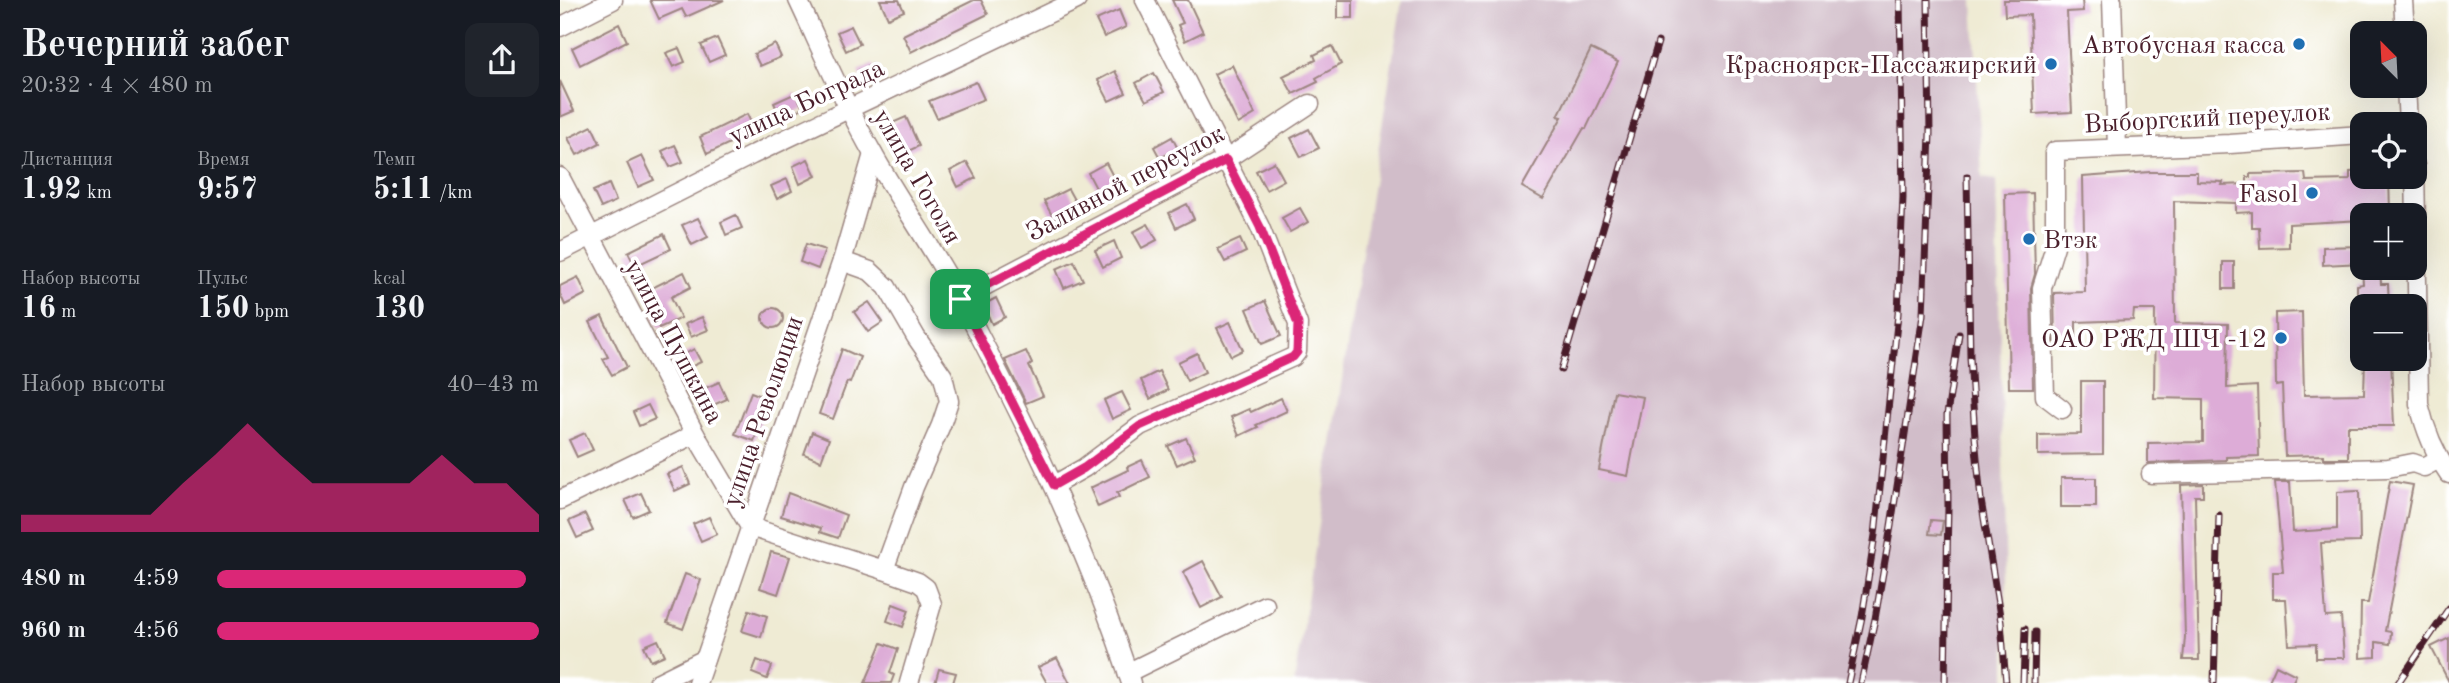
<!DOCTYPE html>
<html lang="ru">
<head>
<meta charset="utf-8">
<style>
  :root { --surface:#171b24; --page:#20242c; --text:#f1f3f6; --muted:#9ea1a6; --accent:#db2777 }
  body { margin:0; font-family:"Old Standard TT",serif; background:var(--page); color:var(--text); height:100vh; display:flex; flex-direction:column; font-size:26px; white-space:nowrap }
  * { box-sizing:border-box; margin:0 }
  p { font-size:23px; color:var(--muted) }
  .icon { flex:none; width:38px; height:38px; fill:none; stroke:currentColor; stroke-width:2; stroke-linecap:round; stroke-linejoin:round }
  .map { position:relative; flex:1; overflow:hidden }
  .side { display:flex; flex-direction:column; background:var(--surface); width:560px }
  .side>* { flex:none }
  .needle { width:46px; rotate:336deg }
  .fabs { position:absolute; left:1790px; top:21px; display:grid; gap:14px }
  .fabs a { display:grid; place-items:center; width:77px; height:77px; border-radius:14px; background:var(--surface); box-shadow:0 7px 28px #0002; font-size:35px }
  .pin { position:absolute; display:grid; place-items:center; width:60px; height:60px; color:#fff; margin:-30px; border-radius:14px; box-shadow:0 4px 10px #0006 }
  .round { display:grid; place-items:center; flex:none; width:74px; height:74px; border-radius:14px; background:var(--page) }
  .head { display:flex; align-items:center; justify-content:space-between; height:119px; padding:0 21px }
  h1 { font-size:38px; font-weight:700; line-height:52px }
  .stats { display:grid; grid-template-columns:repeat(3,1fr); gap:10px; height:119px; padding:7px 21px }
  .stats div { display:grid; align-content:center }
  .stats b { font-size:30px; font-weight:700 }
  .stats small { font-size:19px; font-weight:400 }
  .stats p { font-size:19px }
  .chart { height:196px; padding:14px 21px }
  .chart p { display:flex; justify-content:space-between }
  .chart svg { width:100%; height:126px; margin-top:7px; fill:var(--accent); opacity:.7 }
  ul { padding:0 21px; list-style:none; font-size:23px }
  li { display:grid; grid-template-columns:112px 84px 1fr; align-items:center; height:52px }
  li i { height:18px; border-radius:9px; background:var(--accent) }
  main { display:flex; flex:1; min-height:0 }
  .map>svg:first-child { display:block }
  .railway { fill:#d1bdc9 }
  .building { fill:#ddacd7 }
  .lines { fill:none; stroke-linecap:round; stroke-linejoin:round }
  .minor-casing { stroke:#9c8580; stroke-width:21 }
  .minor { stroke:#fff; stroke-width:18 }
  .rail-casing { stroke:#4a1f2b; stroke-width:7 }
  .rail { stroke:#fff; stroke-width:4.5; stroke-dasharray:13; stroke-linecap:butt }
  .route-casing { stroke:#fff; stroke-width:14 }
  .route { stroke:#db2777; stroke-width:9 }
  .poi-dot { fill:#1f6fb2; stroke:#fff; stroke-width:2.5 }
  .labels { text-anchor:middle; stroke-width:7; stroke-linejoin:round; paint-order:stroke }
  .poi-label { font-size:26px; fill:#4a1f2b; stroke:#fff; text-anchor:end }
  .street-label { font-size:26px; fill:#4a1f2b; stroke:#fff }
</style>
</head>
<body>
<main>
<section class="side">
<div class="head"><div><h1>Вечерний забег</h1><p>20:32 · 4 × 480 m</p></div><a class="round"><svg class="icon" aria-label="share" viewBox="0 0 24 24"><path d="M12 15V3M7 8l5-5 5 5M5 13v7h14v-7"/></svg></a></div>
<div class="stats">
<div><p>Дистанция</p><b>1.92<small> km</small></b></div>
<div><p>Время</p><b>9:57</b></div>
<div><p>Темп</p><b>5:11<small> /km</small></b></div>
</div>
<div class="stats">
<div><p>Набор высоты</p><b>16<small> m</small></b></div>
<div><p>Пульс</p><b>150<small> bpm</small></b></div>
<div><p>kcal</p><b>130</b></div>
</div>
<div class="chart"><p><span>Набор высоты</span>40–43 m</p>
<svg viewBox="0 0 160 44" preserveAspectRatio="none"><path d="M0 44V38L10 38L20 38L30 38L40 38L50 27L60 17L70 6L80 17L90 27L100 27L110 27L120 27L130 17L140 27L150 27L160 38V44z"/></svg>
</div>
<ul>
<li><b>480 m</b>4:59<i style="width:96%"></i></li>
<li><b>960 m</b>4:56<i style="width:100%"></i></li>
</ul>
</section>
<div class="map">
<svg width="1889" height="683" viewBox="0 0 1889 683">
  <rect width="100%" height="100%" fill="#fff"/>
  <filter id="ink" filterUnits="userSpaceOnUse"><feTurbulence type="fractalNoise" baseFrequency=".0143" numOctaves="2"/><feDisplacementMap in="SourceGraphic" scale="14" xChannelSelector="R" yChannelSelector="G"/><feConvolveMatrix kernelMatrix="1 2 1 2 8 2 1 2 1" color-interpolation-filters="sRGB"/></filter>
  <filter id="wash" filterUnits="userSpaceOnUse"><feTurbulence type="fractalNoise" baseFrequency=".00686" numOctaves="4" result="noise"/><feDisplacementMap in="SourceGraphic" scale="28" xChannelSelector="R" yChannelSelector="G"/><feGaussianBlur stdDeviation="1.57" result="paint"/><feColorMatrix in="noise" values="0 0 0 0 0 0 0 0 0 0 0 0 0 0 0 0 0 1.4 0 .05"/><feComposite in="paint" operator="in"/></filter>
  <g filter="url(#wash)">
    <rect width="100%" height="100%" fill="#efebd4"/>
    <path class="railway" d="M842,0H1413L1422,178L1436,180L1446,583V683H734Z"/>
    <g id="blocks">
      <g class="building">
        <path d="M90,0H164L126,17L122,9L99,19Z"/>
        <path d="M320,0H339L344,11L328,18Z"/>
        <path d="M414,0H421L428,14L351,52L343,35Z"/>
        <path d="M612,0H628L643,32L625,41L618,25L623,23Z"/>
        <rect x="778" y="0" width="15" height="18"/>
        <path d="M1444,0H1522L1523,11L1507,12L1512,112L1474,114L1470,15L1445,16Z"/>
        <path d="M559,10L566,27L544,37L536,20Z"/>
        <path d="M59,24L67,41L20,65L12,48Z"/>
        <path d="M291,26L300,44L286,51L277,32Z"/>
        <path d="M157,38L165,55L149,62L141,45Z"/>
        <path d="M215,44L221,57L200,66L194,54Z"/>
        <path d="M772,46L781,64L756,78L758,82L733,94L723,76L756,60L754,55Z"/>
        <path d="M119,48L125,62L113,67L106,53Z"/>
        <path d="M1031,49L1058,62L1026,129L1024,128L983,199L962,187L1002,117L998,116Z"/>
        <path d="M313,64L320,77L305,85L298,71Z"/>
        <path d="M672,65L695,114L678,124L654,74Z"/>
        <path d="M555,71L566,93L549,101L538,80Z"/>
        <path d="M594,73L604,92L586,101L576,83Z"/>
        <path d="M0,81L14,111L0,117Z"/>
        <path d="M416,82L424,99L377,118L369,101Z"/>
        <path d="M236,93L243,108L221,118L214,103Z"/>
        <path d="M187,114L195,131L147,154L140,137Z"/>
        <path d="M346,117L359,146L344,153L330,124Z"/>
        <path d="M32,126L40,143L17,155L8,138Z"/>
        <path d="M749,129L759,148L741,157L731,138Z"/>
        <path d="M612,137L618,149L600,158L594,147Z"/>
        <path d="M115,145L123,162L110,167L102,151Z"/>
        <path d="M82,156L94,180L78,187L67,163Z"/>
        <path d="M248,159L256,176L240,184L233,166Z"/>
        <path d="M407,162L416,178L398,187L390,171Z"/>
        <path d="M714,162L724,180L706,190L696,171Z"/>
        <path d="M546,163L556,182L538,192L528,173Z"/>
        <path d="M1802,171V177H1829L1830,212L1806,213V215H1802V220L1729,224V247L1700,248L1699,227H1692V212L1676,213V203L1614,201L1615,323L1668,324L1667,388L1697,386L1699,456L1666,457V460L1588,463V443L1643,442V399L1594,398L1595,310H1574L1573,320L1516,322V342H1495L1494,293L1525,292L1523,177L1590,172H1637V181L1663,182L1662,185L1687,184V177H1690V174L1745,173L1746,181L1790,180V172Z"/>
        <path d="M227,179L232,191L217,199L211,186Z"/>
        <path d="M49,184L56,201L41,208L33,191Z"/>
        <path d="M508,189L518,207L494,219L484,201Z"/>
        <path d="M1473,193L1475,274L1471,288L1473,388H1449L1445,194Z"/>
        <path d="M627,204L634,219L616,228L609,213Z"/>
        <path d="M740,208L748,222L730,232L722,218Z"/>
        <path d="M176,215L182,228L166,235L161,222Z"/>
        <path d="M138,218L148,237L132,245L122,225Z"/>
        <path d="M588,224L597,240L582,248L573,232Z"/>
        <path d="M104,234L111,249L75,266L68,252Z"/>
        <path d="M680,239L686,252L665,262L658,249Z"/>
        <path d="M554,241L561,258L543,267L535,250Z"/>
        <path d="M246,244L265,250L258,269L240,262Z"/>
        <path d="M1802,246V263L1763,265V247Z"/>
        <path d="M514,261L523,280L504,288L496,269Z"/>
        <rect x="1663" y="262" width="11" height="27"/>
        <path d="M1820,268L1821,284H1828L1829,306H1803V299H1797V285L1803,284L1802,269Z"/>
        <path d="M124,272L131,287L111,297L121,318L99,328L93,315L99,312L88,290Z"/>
        <path d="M18,277L26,294L5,305L0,294V286Z"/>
        <path d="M436,298L445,317L432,324L423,305Z"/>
        <path d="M705,301L721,336L702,344L687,309Z"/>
        <path d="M309,302L323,322L308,332L294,312Z"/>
        <circle cx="213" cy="318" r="10"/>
        <path d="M1742,312L1744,395L1804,394L1805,359H1831L1834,426H1788V458H1764V455L1725,456L1722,385L1716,386L1715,313Z"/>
        <path d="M42,316L67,367L52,375L43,359L48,357L30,322Z"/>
        <path d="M142,317L148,330L131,337L125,324Z"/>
        <path d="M670,322L683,350L671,356L657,328Z"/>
        <path d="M134,349L141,362L124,370L118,358Z"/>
        <path d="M282,349L300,357L290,383L287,382L273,419L259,414Z"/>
        <path d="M466,351L472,364L469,366L483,396L466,403L445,360Z"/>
        <path d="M637,353L645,372L627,381L618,362Z"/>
        <path d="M599,371L608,390L590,399L581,380Z"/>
        <path d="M1521,381H1543V454L1478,455V435L1521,434Z"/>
        <path d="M159,382L167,399L151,406L143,389Z"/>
        <path d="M191,392L209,399L194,441L175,434Z"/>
        <path d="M562,392L571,410L552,419L544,400Z"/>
        <path d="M1054,392L1083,397L1068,476L1039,470Z"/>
        <path d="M721,398L727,411L696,425L698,427L679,436L671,417L689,409L691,412Z"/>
        <path d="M88,405L95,419L79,426L73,412Z"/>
        <path d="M252,432L269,439L261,461L244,454Z"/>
        <path d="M25,433L33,450L17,457L9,440Z"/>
        <path d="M626,438L635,457L617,465L608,446Z"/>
        <path d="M582,460L590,477L557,493L559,497L538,507L530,488L568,470L567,467Z"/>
        <path d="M123,467L130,484L115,491L107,474Z"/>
        <rect x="1501" y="478" width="35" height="29"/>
        <path d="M1830,481L1853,485L1825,631L1831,632L1830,644L1816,642V657L1800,658L1801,603H1808Z"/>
        <path d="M1715,482H1730L1733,532L1777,529V492L1799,491L1800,542L1761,543L1766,617L1781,616L1784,658H1756V644L1729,645L1726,599H1713V572H1723Z"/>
        <path d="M1643,484V496H1635L1639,660H1623L1625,637L1621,485Z"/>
        <path d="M81,493L89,510L73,517L65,500Z"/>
        <path d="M228,493L286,515L278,538L260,532L261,528L221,516Z"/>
        <path d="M25,514L33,531L17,538L9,521Z"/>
        <path d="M149,517L157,534L141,541L133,524Z"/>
        <path d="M1371,520L1383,521L1381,535L1369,534Z"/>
        <path d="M211,552L230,557L218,594L200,588Z"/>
        <path d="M643,561L662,597L641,608L623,572Z"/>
        <path d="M125,574L141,580L123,629L107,623Z"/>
        <path d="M333,604L349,610L343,627L327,621Z"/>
        <path d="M189,610L207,616L201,637L182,631Z"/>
        <path d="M1889,638V682L1871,647Z"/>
        <path d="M98,640L105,655L91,661L84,646Z"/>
        <path d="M322,643L338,649L330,673L334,675L331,683H305Z"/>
        <path d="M497,658L510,683H487L478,667Z"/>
        <path d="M197,660L212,666L207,679L192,673Z"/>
        <path d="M1716,665L1736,675L1732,683H1708Z"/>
        <path d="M379,669L396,673L393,683H375Z"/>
      </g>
    </g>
  </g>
  <g filter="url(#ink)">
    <use href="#blocks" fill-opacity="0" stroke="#9c8580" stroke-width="2"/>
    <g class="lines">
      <defs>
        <g id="minor">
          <path d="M238,0C262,51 284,103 312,152C340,203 375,250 402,302C467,425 528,550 571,683"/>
          <path d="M1552,0L1557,148"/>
          <path d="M1843,0L1845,33"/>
          <path d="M0,27L53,0"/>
          <path d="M1846,86L1848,124"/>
          <path d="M1855,165L1859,404C1865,430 1874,452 1889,474"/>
          <path d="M0,177L135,434L190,527L324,570L358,582L366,588L372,604L349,683"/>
          <path d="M0,252L192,155L517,0"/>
          <path d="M282,261L310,271L327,287L356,337L383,376L389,401L381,425L354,487L324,570"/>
          <path d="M400,299L665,160L750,104"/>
          <path d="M1502,409L1485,396L1482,288L1495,246V151L1670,144L1802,135"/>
          <path d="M1591,474L1828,468L1853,463L1864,467L1879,459"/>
          <path d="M494,485L524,468L580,426L733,357L737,352L738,324L700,227L585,0"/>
          <path d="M0,500L135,434"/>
          <path d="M567,673L705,605"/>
          <path d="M97,683L145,659"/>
          <path d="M137,683L282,261L313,154"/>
        </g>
      </defs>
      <use href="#minor" class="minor-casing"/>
      <use href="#minor" class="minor"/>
      <defs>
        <g id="rail">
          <path d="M1407,176L1410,357L1415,437L1421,500L1441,622L1446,683"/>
          <path d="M1001,370L1098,42"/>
          <path d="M1288,683L1302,617L1315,535L1338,314L1343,197L1340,0"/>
          <path d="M1301,683L1315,619L1331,526L1363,315L1370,133L1368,0"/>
          <path d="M1385,683L1388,506L1387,415L1399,334"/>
          <path d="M1463,683L1465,629"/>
          <path d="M1474,683L1475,632"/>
          <path d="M1654,683L1659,515"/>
          <path d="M1838,683L1889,608"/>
        </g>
      </defs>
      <use href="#rail" class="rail-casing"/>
      <use href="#rail" class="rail"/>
    </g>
  </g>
  <g class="lines" filter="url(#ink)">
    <defs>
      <path id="route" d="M666,160L700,227L738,324L737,352L733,357L580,426L524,468L494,485L400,299Z"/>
    </defs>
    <use href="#route" class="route-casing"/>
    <use href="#route" class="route"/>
  </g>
  <g class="poi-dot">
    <circle cx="1739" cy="44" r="7"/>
    <circle cx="1491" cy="64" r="7"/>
    <circle cx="1752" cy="193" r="7"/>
    <circle cx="1469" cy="239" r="7"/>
    <circle cx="1721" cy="338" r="7"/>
  </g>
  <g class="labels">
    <g class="poi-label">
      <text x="1725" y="53">Автобусная касса</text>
      <text x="1477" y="73">Красноярск-Пассажирский</text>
      <text x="1738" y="202">Fasol</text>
      <text x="1483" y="248" text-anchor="start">Втэк</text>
      <text x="1707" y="347">ОАО РЖД ШЧ -12</text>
    </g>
    <g class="street-label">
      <text transform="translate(246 101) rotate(-25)" y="9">улица Бограда</text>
      <text transform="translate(1647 117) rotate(-3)" y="9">Выборгский переулок</text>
      <text transform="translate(358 176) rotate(60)" y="9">улица Гоголя</text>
      <text transform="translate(565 182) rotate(-28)" y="9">Заливной переулок</text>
      <text transform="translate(115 341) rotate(62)" y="9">улица Пушкина</text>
      <text transform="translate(202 411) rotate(-71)" y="9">улица Революции</text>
    </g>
  </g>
</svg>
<div class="fabs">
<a><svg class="needle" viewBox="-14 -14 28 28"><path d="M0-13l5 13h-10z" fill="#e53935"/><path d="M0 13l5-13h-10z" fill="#9ea1a6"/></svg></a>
<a><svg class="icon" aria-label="locate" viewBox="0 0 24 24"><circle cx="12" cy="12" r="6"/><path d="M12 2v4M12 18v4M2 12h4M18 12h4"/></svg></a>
<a>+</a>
<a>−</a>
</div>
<div class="pin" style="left:400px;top:299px;background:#1e9e55"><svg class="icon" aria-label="arrive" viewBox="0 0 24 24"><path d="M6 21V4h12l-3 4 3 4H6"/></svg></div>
</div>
</main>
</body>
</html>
